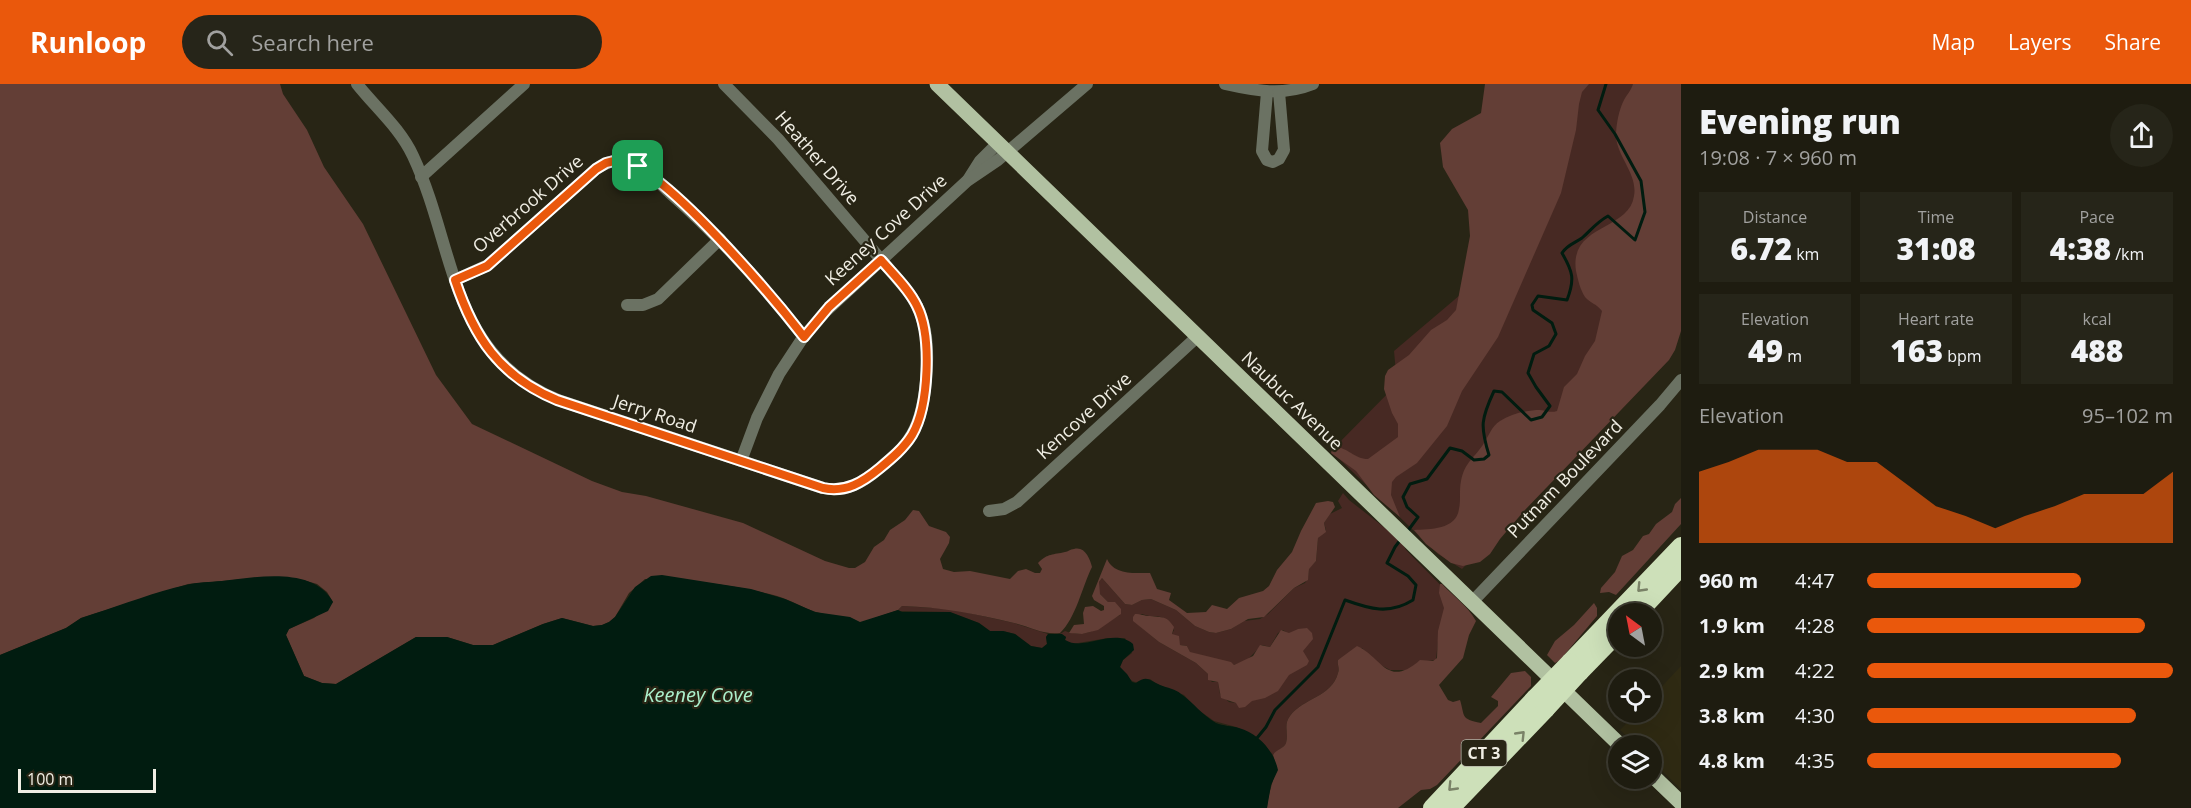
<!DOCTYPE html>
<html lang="en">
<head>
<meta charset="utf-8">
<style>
  :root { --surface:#1e1c10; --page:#262519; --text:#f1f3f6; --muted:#a1a19f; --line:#3c3a30; --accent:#ea580c }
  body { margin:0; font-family:"Open Sans",sans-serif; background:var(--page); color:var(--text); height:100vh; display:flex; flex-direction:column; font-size:22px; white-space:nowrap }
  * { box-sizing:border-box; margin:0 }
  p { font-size:20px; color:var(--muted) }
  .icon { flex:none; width:33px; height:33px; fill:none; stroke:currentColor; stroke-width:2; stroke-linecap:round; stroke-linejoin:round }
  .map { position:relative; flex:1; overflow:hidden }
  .drawer { display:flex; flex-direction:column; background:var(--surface); width:510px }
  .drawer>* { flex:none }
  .needle { width:39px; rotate:328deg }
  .controls { position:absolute; left:1608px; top:519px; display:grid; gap:12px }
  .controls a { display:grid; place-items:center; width:54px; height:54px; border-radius:50%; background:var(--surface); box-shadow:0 6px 24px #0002,0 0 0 2px var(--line); font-size:30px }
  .scale { position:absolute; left:18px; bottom:15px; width:138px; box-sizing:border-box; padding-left:6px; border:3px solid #f0eee4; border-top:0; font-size:16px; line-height:21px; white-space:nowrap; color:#f0eee4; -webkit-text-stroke:4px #282515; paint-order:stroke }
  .pin { position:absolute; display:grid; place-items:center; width:51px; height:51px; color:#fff; margin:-26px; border-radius:12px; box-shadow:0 3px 9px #0006 }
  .round { display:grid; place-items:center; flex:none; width:63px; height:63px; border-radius:32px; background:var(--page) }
  .headline { display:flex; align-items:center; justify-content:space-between; height:102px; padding:0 18px }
  h1 { font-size:33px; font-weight:800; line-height:45px }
  .figures { display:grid; grid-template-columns:repeat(3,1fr); gap:9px; height:102px; padding:6px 18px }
  .figures div { display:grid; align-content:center; border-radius:0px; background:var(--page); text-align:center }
  .figures b { font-size:30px; font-weight:800 }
  .figures small { font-size:16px; font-weight:400 }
  .figures p { font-size:16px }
  .chart { height:168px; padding:12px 18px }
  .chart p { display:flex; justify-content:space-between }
  .chart svg { width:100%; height:108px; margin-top:6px; fill:var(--accent); opacity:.7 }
  ul { padding:0 18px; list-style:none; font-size:20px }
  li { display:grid; grid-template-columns:96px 72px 1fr; align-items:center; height:45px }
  li i { height:15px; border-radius:8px; background:var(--accent) }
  header { display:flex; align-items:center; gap:36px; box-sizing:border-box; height:84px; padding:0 30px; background:var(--accent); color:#fff }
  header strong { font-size:28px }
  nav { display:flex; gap:33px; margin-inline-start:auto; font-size:21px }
  .search { width:420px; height:54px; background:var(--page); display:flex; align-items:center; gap:15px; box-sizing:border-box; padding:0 21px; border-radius:33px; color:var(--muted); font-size:22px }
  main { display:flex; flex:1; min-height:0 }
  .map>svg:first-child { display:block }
  .built { fill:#2f2a13 }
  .green { fill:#472923; fill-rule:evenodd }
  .forest { fill:#633e36 }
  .water { fill:#011c10 }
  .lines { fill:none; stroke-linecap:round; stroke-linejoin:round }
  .stream { stroke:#011c10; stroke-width:3 }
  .minor { stroke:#6b7263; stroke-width:12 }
  .major { stroke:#b1c1a1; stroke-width:15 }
  .highway { stroke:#cde0b9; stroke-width:18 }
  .highway-bridge { stroke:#cde0b9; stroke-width:18 }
  .oneway { stroke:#7a8267 }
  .route-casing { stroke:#fff; stroke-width:12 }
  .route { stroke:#ea580c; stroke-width:8 }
  .labels { text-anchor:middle; stroke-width:4.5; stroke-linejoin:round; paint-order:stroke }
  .shield { fill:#282515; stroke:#b4b2a6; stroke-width:1.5 }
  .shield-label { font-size:16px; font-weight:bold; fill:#f0eee4 }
  .street-label { font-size:18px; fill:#f0eee4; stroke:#282515 }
  .water-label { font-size:20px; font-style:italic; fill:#acf0cc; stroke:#282515 }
</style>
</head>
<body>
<header>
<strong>Runloop</strong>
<div class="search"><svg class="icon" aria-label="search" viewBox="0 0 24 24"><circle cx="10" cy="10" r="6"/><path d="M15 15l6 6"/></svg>Search here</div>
<nav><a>Map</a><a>Layers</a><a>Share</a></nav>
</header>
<main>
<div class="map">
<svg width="1681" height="724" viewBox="0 0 1681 724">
  <rect width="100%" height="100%" fill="#282515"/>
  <path class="built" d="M1681,582V705L1652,677V662L1636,661L1620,646L1637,629L1652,628V613Z"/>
  <g class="green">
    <path d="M1527,0H1681V80L1660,281L1462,485L1438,470L1331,367L1397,300L1394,267L1460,211Z"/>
    <path d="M1343,409L1349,416L1394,451H1398L1406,466L1469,530L1438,557L1436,576L1418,578L1409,586H1390L1377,579L1362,564L1338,576C1337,581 1340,584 1338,589C1332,613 1303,614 1290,632C1283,641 1289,649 1286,659C1284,665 1277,665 1273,671L1263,659L1250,650L1236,643L1214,637L1197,625L1184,611L1157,600L1150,595C1129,601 1134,598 1120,583L1123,576L1132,569L1125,554H1108L1072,560L1065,556L1066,553L1060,550L1065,547C1089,556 1101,541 1120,531L1114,518H1108L1099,509V498L1102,494L1125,520L1132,521L1142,516L1151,515L1176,526L1195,542L1209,548L1216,549L1231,545L1244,537L1260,535L1268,530L1294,504L1305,499L1308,494L1309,484L1316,477L1318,454L1326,446L1324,439L1330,430L1342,424L1338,417ZM1142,530C1161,537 1159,525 1174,546L1172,550L1180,561L1187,562L1190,569L1234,581L1247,576L1262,561L1270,563L1278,549L1283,546L1289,550L1298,545L1236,619L1229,618L1220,610L1218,598H1212L1208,594V590L1196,579L1159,558L1134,537L1133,535Z"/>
    <path d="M902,522L951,525L1014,539L1048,550L1046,553L1047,560L1042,564L1031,562L1015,550L1003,547H990L979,539L950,528L900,527L898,526Z"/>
  </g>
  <g class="forest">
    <path d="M0,0H280L283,10L307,46L324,83L363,140L436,291L472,340L592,397L622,408L646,412L743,439L825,477L849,484H855L865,478L874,463L884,456L890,446L905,436L913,426L919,427L929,442L946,448L950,453L949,459L940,475L943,485L954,488L970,487L1010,495L1018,487L1026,485L1035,489H1040L1042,485L1038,479C1048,469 1053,471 1065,468C1068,468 1070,465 1074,465C1085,462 1090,475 1092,483C1082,503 1076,534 1060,549C1043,551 1031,543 1014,539C977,530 941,523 902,522L898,526L860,539C846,531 831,533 816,528C803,524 791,516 777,512C733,500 690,496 645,495L629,509L615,533L609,538L602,541L593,542L562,534L543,540L493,561H473L447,553H416L336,600L322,599L304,592L286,551L289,545L314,534L333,518L327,508L317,500L303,496L267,493L188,500L81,534L66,544L0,571Z"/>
    <path d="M1485,0H1589L1582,8L1579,20L1576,46L1561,109L1498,253L1462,307L1447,342L1417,379L1396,393L1392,398L1391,411L1400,433L1374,411L1356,387L1331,369L1333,363C1347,362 1354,375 1368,375L1398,353V340L1392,329L1384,305L1385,292L1388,286L1409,271L1431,246L1447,236L1456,226L1470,152L1468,126L1443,83L1440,59L1452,45L1481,29Z"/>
    <path d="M1633,0H1681V247L1675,266L1669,276L1524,427L1500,455L1490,470L1480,478L1463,482L1451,479L1426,460L1414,446C1430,445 1456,446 1459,425C1461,416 1459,406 1461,397C1465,377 1475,374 1484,359C1490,350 1491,343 1500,337C1511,330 1527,326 1540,326C1547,327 1551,329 1557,327L1564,303L1577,290L1585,272L1595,257L1602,227C1597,220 1590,219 1585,213C1580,205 1578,196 1576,187C1569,140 1629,147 1634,112C1638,90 1617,73 1616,52C1616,41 1619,25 1624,16C1627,10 1631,7 1633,0Z"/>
    <path d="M1681,414V440L1616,511L1609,508L1600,509L1601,504L1615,488L1622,472L1633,466L1643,452L1649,450L1656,440L1672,428L1675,420Z"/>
    <path d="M1328,417L1333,418L1335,423L1324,439L1326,448L1318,454L1316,477L1309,485L1308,496L1294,504L1264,533L1248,535L1231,545L1216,549L1209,548L1195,542L1176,526L1151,515L1142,516L1132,521L1125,520L1102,494L1099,498L1100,510L1108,518H1115L1121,525V530L1098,546L1082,550L1069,549L1074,541L1084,540L1083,529L1085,523L1093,522L1101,527L1104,526V522L1094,516L1092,512L1107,475C1114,491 1134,489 1150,489L1157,505L1171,509L1169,516L1187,529L1206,528L1212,521L1227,525L1239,514L1263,507L1269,502L1277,486L1292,468L1301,447L1316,419Z"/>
    <path d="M1440,500H1442C1454,513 1467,521 1476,537L1469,551L1463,574L1439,601L1448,616L1453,618L1460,616C1465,632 1460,635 1481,639L1498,622V617L1491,613L1511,589L1525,587L1531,593V602L1437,701L1430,705L1421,706L1398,724H1267C1268,703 1280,689 1273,671C1276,665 1284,665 1286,659C1289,649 1283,641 1290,632C1303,614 1332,613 1338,589C1340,584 1337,581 1338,576L1357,562C1382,573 1387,605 1420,576L1433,577L1437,574L1438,547L1444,524L1439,509Z"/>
    <path d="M1594,519L1597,524V532L1560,576L1555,579L1547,571L1555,557L1574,541Z"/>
    <path d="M1135,530C1141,530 1144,532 1150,532C1163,534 1166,531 1174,543L1172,550L1179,552L1180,561L1187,562L1190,568L1231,578L1234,581L1253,572L1260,561L1270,563L1281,546L1289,549L1298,545L1307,544L1312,549L1313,555L1303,567L1309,577L1307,581L1289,591L1278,607L1265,614L1252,617L1245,623L1239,624L1236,619L1221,614L1218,598L1208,596V590L1196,579L1159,558L1133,537V533Z"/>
  </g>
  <path class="water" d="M662,491L751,505L785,515L815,528L850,533L860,538L898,526L902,528H950L979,539L990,547H1003L1015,550L1031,562L1042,564L1047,560L1046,553L1048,550H1062L1066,553L1065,556C1085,568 1113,543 1133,560L1134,566L1123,576L1120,583L1127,590L1132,598L1136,599C1147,591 1149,596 1160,601C1167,604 1176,605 1181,610C1194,619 1202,631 1216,639C1223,642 1232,642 1239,644C1258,649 1274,667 1278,686L1271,701L1267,724H0V571L66,544L81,534L93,530C124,520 155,508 186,501C197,498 210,498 222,497C257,493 313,482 333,518L328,527L289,545L286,551L304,592L322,599L336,600L416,553H447L473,561H493L543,540L562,534L593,542L602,541L609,538L615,533L635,503L651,492Z"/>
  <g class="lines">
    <g class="stream">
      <path d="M1407,448L1418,433L1407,423L1403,413L1410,400L1427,395L1450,364L1462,367L1474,376L1484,375L1489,371C1480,342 1481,335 1494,307L1502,308L1531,336L1542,333L1550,322L1536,303L1528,289L1534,270L1549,262L1556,250L1552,239L1533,226L1532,221L1538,212L1567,216C1575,195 1573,188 1562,169C1567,161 1575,159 1582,154C1591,146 1597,138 1608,132L1635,156L1645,128L1641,97L1615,50L1598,26L1606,0"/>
      <path d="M1257,654L1266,643L1275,626L1318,583L1345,516C1370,525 1389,531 1413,516L1416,501L1408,492L1387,479L1395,463L1401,455"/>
    </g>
    <g class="minor">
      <path d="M357,0C376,24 400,44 413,72C457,166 448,273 561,317L823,404C846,409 864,398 881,383C892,373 905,364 912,350C927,325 931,266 923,238C920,226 914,215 906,205L778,55L724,0"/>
      <path d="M1225,0C1256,7 1283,12 1313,0"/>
      <path d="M1267,8L1262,67L1267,76L1273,78L1279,75L1284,66L1279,8"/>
      <path d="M421,93L524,0"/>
      <path d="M968,96L980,77L998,59"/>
      <path d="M455,196L488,181L596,85C606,78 618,74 630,78C645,83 658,98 670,109C719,152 763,201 804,253"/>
      <path d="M627,221H643L658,215L720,155"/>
      <path d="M741,377L757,334L779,290L802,255L825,228L967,97L998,76L1087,0"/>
      <path d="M989,427L1004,425L1017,418L1197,253"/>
      <path d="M1473,517L1660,321L1681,296"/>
    </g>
    <g class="major">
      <path d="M937,0L1621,662"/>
      <path d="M1652,691L1681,719"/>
    </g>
    <g class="highway">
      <path d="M1637,530L1681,483"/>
      <path d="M1570,578L1681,462"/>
      <path d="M1580,588L1618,549"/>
      <path d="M1432,724L1535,614"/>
      <path d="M1451,724L1546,625"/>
    </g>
    <g class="highway-bridge">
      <path d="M1535,614L1570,578"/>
      <path d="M1546,625L1580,588"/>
    </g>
  </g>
  <defs><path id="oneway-chevron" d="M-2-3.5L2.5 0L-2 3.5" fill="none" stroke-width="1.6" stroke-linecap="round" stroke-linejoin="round" transform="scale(1.5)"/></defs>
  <g class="oneway">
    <use href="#oneway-chevron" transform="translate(1641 504) rotate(134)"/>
    <use href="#oneway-chevron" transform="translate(1521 651) rotate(-46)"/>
    <use href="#oneway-chevron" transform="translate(1452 703) rotate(134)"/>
  </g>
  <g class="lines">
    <defs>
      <path id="route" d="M618,76C660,78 776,217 804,253L829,223L881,176C893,190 909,205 917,222C932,252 929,322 912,351C904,364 892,374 880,384C863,398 846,409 823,404L557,316C499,292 474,253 455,196L487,182L596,85L606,79Z"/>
    </defs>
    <use href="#route" class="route-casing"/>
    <use href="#route" class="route"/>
  </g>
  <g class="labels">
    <rect class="shield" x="1461.5" y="656" width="45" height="26" rx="4.5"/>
    <g class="shield-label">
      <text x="1484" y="675">CT 3</text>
    </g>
    <g class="street-label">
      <text transform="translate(817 74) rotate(49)" y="6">Heather Drive</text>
      <text transform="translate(528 120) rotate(-41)" y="6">Overbrook Drive</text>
      <text transform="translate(886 146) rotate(-42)" y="6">Keeney Cove Drive</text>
      <text transform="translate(1292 317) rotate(44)" y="6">Naubuc Avenue</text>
      <text transform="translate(655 330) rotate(18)" y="6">Jerry Road</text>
      <text transform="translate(1084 332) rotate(-42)" y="6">Kencove Drive</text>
      <text transform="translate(1565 395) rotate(-46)" y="6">Putnam Boulevard</text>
    </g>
    <g class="water-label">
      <text x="698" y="618">Keeney Cove</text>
    </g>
  </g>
</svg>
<div class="controls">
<a><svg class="needle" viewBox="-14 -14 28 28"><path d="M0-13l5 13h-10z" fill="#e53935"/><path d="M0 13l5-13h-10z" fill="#a1a19f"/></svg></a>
<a><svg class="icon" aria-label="locate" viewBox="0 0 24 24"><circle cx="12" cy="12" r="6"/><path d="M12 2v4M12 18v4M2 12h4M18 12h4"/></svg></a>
<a><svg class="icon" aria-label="layers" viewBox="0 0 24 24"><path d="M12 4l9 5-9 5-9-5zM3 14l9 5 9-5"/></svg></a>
</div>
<div class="scale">100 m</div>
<div class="pin" style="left:638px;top:82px;background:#1e9e55"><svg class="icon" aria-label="arrive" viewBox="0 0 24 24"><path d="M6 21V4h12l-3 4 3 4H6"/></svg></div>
</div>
<section class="drawer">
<div class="headline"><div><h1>Evening run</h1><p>19:08 · 7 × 960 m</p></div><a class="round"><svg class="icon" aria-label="share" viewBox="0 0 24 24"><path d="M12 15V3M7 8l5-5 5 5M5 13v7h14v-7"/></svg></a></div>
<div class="figures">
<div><p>Distance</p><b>6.72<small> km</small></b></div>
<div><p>Time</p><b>31:08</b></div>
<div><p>Pace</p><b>4:38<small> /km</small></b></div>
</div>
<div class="figures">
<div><p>Elevation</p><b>49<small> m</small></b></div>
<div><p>Heart rate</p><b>163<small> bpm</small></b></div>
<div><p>kcal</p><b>488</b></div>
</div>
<div class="chart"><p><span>Elevation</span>95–102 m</p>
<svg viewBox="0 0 160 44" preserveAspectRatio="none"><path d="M0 44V15L10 11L20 6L30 6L40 6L50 11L60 11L70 20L80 29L90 33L100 38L110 33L120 29L130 24L140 24L150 24L160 15V44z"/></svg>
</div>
<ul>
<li><b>960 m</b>4:47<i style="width:70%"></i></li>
<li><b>1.9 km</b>4:28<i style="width:91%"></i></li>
<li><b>2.9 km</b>4:22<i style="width:100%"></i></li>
<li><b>3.8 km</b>4:30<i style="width:88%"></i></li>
<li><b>4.8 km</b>4:35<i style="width:83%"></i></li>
</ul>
</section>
</main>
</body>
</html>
